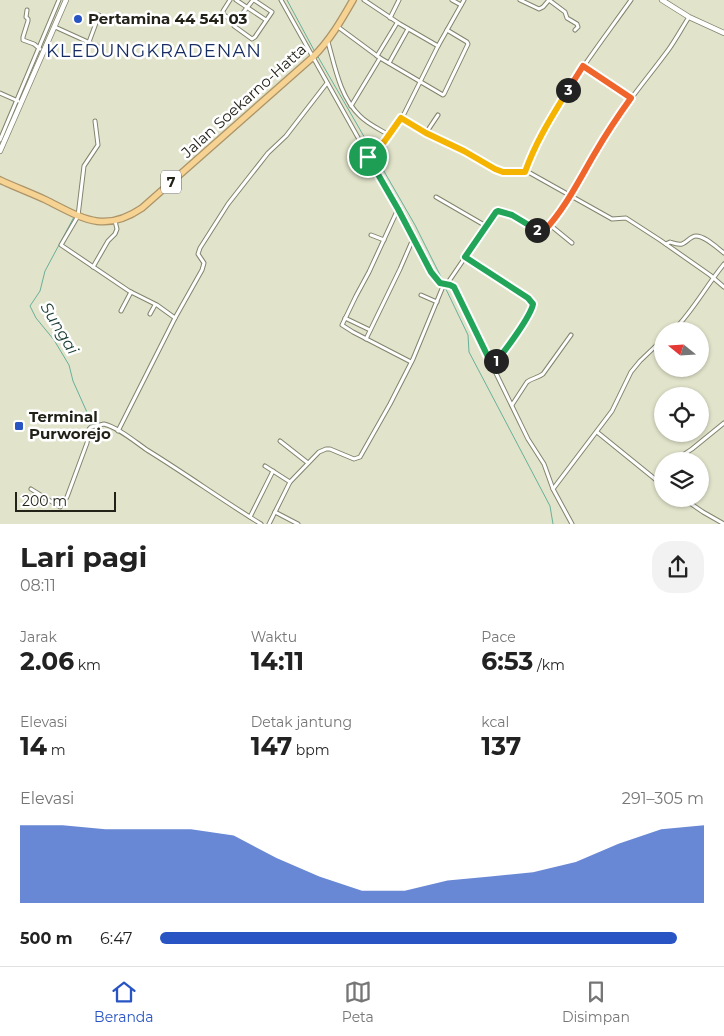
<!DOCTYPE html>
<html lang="id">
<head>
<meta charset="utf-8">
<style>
  :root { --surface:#fff; --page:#f2f2f2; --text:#222; --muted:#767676; --line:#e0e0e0; --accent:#2955c4 }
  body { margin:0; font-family:Montserrat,sans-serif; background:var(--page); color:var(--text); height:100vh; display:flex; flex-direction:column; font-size:19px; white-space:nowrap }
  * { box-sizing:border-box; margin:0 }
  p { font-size:16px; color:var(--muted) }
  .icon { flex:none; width:28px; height:28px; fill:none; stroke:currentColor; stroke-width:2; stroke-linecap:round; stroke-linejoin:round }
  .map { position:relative; height:524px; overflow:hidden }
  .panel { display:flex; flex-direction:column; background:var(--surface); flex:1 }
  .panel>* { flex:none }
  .needle { width:32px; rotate:288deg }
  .buttons { position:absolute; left:654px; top:322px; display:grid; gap:10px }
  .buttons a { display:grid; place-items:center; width:55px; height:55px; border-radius:50%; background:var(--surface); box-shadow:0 1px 4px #0004; font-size:25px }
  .scale { position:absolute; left:15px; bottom:12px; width:101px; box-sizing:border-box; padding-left:5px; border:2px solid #222219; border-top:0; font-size:14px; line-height:18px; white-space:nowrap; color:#222219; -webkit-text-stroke:4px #fff; paint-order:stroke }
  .pin { position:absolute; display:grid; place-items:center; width:42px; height:42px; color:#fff; margin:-21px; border:2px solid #fff; border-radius:50%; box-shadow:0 1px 5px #0007 }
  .km { position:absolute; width:25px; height:25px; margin:-12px; border-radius:50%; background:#222; color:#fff; font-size:14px; line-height:25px; text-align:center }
  .round { display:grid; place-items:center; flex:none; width:52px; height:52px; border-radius:20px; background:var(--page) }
  .overview { display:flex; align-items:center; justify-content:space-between; height:85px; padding:0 20px }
  h1 { font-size:28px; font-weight:700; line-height:38px }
  .stats { display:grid; grid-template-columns:repeat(3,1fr); gap:8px; height:85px; padding:5px 20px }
  .stats div { display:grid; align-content:center }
  .stats b { font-size:25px; font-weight:700 }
  .stats small { font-size:14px; font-weight:400 }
  .stats p { font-size:14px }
  .chart { height:140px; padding:10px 20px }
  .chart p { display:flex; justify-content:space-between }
  .chart svg { width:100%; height:90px; margin-top:5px; fill:var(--accent); opacity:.7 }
  ul { padding:0 20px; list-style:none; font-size:16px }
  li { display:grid; grid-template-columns:80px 60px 1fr; align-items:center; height:38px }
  li i { height:12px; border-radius:6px; background:var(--accent) }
  .tabs { display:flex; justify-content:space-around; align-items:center; height:70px; border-top:1px solid var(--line); background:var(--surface); font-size:14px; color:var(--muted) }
  .tabs a { display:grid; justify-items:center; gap:2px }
  .tabs .current { color:var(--accent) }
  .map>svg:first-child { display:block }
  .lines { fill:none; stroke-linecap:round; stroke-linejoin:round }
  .stream { stroke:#67b09a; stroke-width:1 }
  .street-casing { stroke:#82846e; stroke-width:5 }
  .secondary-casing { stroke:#82846e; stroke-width:6 }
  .highway-casing { stroke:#ac9468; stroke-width:8 }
  .street { stroke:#fff; stroke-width:3 }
  .secondary { stroke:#fff; stroke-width:4.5 }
  .highway { stroke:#f6d293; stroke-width:5.5 }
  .split-1-casing { stroke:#fff; stroke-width:10 }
  .split-2-casing { stroke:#fff; stroke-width:10 }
  .split-3-casing { stroke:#fff; stroke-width:10 }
  .split-4-casing { stroke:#fff; stroke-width:10 }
  .split-1 { stroke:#22a559; stroke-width:6 }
  .split-2 { stroke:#22a559; stroke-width:6 }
  .split-3 { stroke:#f0652b; stroke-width:6 }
  .split-4 { stroke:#f5b400; stroke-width:6 }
  .poi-dot { fill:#2955c4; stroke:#fff; stroke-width:2 }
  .labels { text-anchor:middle; stroke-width:5; stroke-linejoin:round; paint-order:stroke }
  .shield { fill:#fff; stroke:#64645e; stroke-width:1 }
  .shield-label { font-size:14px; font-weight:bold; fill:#222219 }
  .poi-label { font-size:15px; font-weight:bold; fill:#222219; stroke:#fff; text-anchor:start }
  .street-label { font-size:15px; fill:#222219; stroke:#fff }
  .water-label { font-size:16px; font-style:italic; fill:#16392f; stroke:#fff }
  .quarter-label { font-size:18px; letter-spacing:1px; fill:#172e64; stroke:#fff }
</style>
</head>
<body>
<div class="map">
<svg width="724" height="524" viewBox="0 0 724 524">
  <rect width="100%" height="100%" fill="#e1e3ca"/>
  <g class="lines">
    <g class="stream">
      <path d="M287,0L315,52"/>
      <path d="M317,55L415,225L443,281"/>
      <path d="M74,217L45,271L40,291L30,306L36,318L54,340L69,365L73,381L90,419L91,425"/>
      <path d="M444,285L468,335L469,352L550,506L553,524"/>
    </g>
    <defs>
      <g id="street">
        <path d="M230,0L223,11V14L235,23L234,26L252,39L255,37L272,12L254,0"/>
        <path d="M236,0L266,20"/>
        <path d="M281,0L398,209L431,272L438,282L450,285L454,287L528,439L544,464L553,489L572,524"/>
        <path d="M364,0L400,24L438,46"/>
        <path d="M452,0L461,5"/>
        <path d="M520,0L539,9L543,7L549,0"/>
        <path d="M549,0L565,12L567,18L577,24L578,27L575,30"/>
        <path d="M27,10L26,17L28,19V21L23,37V40L34,44L40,49"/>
        <path d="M390,18L399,0"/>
        <path d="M235,23L253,0"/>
        <path d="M55,27L99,47"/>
        <path d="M338,27L380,58L443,95L444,94L468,44L467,42L447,30"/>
        <path d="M89,42L99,15"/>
        <path d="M328,42C335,67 340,97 360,116C368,124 379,129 389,135"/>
        <path d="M377,56L397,23"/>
        <path d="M389,63L408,29"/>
        <path d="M583,66L631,98"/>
        <path d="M0,93L18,101"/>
        <path d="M351,106L380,58"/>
        <path d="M401,118L426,133L464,151L495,169L503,172H525L530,173L612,219L626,218L660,240L710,275L724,287"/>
        <path d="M95,121L98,145L84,166L78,216L61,245L129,291L157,305L175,318"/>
        <path d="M426,133L438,115"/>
        <path d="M0,140L59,0"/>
        <path d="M368,157L384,142L404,114L438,46L464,0"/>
        <path d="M525,172C549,108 592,55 631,0"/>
        <path d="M436,197L486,226"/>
        <path d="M398,209L369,272L356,296L342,325L353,332L411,362"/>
        <path d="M550,225L572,243"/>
        <path d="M371,235L384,240"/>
        <path d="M666,244L670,242C673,243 678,245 682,244C687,243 690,236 696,236C705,236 716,247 724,253"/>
        <path d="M465,257L528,298L533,304C531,317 502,354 492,365"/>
        <path d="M93,267L108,241L115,234L117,229L115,221"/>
        <path d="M447,284L496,212C509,208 529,229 544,231C572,202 589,160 612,126C629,99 650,75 669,49C676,39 682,28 689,17"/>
        <path d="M421,295L437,302"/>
        <path d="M121,311L131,292"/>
        <path d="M150,314L155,305"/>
        <path d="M345,318L370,330"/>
        <path d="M673,331C693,311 706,286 724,264"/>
        <path d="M366,339L400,269L413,239"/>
        <path d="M512,405L527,382C532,378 538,378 543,374L571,335"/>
        <path d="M118,431L175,318L202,270L204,263L198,254L200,248L228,204L268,153L286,136L327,83"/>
        <path d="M597,432L655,479L657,480L662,473"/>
        <path d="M280,441L308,463"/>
        <path d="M674,461L692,449L724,423"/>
        <path d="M265,466L290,482"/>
        <path d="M31,489L60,507L67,497L87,443L89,429L91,427L104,424C119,428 134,441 147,450C186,474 222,500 261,524"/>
        <path d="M553,489L612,411L631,372L640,361L662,340"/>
        <path d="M684,499L703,512L724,524"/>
        <path d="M275,512L298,524"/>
        <path d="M250,517L273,471"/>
        <path d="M269,524L290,482L319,452L326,449H330L354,459L360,457L390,404L413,359L444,284"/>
      </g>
      <g id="secondary">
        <path d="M662,0L689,17L724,33"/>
        <path d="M0,151L66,0"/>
      </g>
      <path id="highway" d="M0,180C15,187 31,193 46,200C82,218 104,234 142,208L313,57C330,40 341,21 353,0"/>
    </defs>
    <use href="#street" class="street-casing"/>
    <use href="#secondary" class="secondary-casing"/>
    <use href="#highway" class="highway-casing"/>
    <use href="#street" class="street"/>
    <use href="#secondary" class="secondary"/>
    <use href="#highway" class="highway"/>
  </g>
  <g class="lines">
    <defs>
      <path id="split-1" d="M368,157L398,209L431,272L440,283L450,285L454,287L492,365L496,361"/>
      <path id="split-2" d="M496,361C505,351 531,316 533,304L528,298L465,257L496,212L498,211L512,215L537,230"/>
      <path id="split-3" d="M537,230L544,231C565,209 579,180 595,153C606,134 618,116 631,98L583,66L568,90"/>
      <path id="split-4" d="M368,157L384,142L401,118L426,133L464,151L495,169L503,172H525C536,141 551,118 568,90"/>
    </defs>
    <use href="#split-1" class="split-1-casing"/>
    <use href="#split-2" class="split-2-casing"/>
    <use href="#split-3" class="split-3-casing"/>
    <use href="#split-4" class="split-4-casing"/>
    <use href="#split-1" class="split-1"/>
    <use href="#split-2" class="split-2"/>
    <use href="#split-3" class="split-3"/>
    <use href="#split-4" class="split-4"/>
  </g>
  <g class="poi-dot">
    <circle cx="78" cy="19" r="5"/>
    <rect x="14" y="421" width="10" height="10" rx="2.5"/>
  </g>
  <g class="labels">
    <rect class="shield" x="161" y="170.5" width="20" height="23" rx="4"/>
    <g class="shield-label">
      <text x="171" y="187">7</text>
    </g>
    <g class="poi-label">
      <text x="88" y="24">Pertamina 44 541 03</text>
      <text x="29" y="422">Terminal<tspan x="29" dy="17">Purworejo</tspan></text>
    </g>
    <g class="street-label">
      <text transform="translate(244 101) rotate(-42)" y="5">Jalan Soekarno-Hatta</text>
    </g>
    <g class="water-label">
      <text transform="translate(60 328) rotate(59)" y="6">Sungai</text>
    </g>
    <g class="quarter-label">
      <text x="154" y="57">KLEDUNGKRADENAN</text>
    </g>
  </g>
</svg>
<div class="buttons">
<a><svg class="needle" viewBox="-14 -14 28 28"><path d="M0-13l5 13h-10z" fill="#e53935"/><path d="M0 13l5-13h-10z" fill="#767676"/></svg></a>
<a><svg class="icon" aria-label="locate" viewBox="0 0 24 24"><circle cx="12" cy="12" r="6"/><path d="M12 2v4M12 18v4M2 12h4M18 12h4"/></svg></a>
<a><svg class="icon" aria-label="layers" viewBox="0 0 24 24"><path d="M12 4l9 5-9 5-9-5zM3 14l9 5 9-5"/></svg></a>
</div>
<div class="scale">200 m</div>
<div class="pin" style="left:368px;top:157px;background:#1e9e55"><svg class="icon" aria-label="arrive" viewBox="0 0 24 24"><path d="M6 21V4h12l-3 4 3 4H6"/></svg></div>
<b class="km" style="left:496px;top:361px">1</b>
<b class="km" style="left:537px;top:230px">2</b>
<b class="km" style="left:568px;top:90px">3</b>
</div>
<section class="panel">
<div class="overview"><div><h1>Lari pagi</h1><p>08:11</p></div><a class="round"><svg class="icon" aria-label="share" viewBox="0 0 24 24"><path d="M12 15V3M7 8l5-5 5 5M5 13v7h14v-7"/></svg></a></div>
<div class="stats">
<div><p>Jarak</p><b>2.06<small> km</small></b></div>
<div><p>Waktu</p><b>14:11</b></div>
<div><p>Pace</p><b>6:53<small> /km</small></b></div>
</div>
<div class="stats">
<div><p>Elevasi</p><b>14<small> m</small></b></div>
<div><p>Detak jantung</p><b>147<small> bpm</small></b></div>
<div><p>kcal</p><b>137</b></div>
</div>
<div class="chart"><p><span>Elevasi</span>291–305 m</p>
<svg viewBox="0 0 160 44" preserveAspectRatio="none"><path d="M0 44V6L10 6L20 8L30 8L40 8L50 11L60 22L70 31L80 38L90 38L100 33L110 31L120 29L130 24L140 15L150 8L160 6V44z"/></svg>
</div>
<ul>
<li><b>500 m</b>6:47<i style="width:95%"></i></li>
</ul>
</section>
<nav class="tabs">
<a class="current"><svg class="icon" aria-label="home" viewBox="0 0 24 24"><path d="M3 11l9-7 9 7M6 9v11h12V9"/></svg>Beranda</a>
<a><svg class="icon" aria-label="map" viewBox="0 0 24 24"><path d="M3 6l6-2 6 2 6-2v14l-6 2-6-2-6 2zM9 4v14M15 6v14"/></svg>Peta</a>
<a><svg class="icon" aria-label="saved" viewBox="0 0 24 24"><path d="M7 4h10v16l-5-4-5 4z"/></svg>Disimpan</a>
</nav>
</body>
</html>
